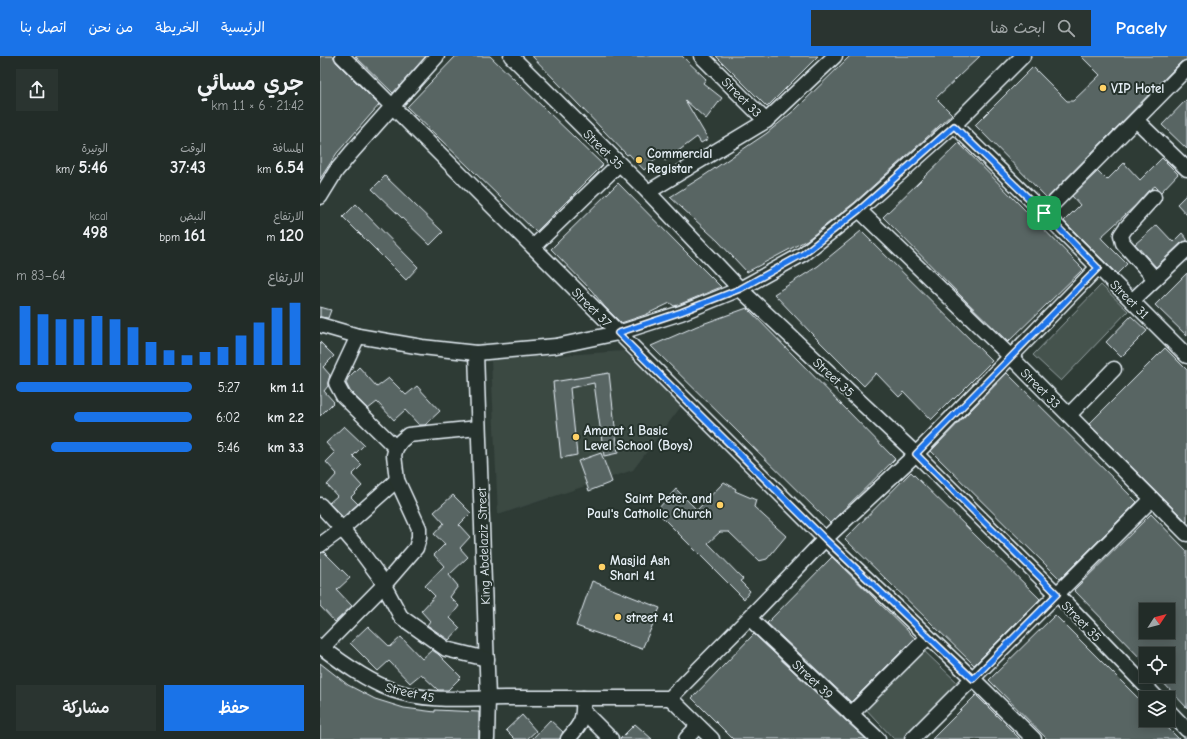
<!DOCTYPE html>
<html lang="ar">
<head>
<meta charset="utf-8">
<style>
  :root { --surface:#222c28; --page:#2a3430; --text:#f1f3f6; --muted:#a2a7a8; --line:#3f4845; --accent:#1a73e8 }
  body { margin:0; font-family:"Comic Neue","Playpen Sans Arabic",sans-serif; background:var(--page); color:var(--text); direction:rtl; height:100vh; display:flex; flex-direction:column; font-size:15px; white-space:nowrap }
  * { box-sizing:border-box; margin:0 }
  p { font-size:13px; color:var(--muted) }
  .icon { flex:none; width:22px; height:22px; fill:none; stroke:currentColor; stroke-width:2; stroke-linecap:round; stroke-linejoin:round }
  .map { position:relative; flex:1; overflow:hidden; direction:ltr }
  .side { display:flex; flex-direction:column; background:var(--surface); width:320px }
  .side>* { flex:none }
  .needle { width:26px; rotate:54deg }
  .buttons { position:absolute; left:819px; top:547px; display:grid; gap:8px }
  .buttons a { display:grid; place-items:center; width:36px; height:36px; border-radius:0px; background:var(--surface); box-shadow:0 2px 10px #0003,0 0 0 1px var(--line); font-size:20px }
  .pin { position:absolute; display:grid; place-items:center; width:34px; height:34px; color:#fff; margin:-17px; border-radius:8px; box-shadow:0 2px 6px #0006 }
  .round { display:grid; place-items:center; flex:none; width:42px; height:42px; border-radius:0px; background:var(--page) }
  .head { display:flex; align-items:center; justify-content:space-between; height:68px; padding:0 16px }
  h1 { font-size:22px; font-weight:600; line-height:30px }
  .stats { display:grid; grid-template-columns:repeat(3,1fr); gap:6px; height:68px; padding:4px 16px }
  .stats div { display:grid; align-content:center }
  .stats b { font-size:17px; font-weight:600 }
  .stats small { font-size:11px; font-weight:400 }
  .stats p { font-size:11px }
  .chart { height:112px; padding:8px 16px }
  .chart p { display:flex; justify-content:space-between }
  .chart svg { width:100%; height:72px; margin-top:4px; stroke:var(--accent); stroke-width:6 }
  .primary-button { display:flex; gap:8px; margin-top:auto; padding:8px 16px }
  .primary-button a { flex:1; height:46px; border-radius:0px; background:var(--accent); color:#fff; font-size:16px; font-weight:600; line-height:46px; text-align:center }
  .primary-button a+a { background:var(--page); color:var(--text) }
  ul { padding:0 16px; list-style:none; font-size:13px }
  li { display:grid; grid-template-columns:64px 48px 1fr; align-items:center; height:30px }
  li i { height:10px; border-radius:5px; background:var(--accent) }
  header { display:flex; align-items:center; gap:24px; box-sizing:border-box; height:56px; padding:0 20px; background:var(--accent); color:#fff }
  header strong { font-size:19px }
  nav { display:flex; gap:22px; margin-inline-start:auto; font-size:14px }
  .search { width:280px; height:36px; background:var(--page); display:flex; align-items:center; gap:10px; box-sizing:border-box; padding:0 14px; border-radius:0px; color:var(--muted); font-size:15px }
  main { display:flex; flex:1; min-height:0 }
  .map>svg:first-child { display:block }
  .built { fill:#3b4843 }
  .green { fill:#45524e; stroke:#96a2a3 }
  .building { fill:#596563; stroke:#e8f1f8; fill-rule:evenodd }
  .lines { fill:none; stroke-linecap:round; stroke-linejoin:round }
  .minor-casing { stroke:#e8f1f8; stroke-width:17 }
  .minor { stroke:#26332d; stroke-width:14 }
  .route-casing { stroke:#fff; stroke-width:8 }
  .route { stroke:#1a73e8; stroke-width:5 }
  .poi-dot { fill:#ffd166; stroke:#26332d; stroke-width:1.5 }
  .labels { text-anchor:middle; stroke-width:4; stroke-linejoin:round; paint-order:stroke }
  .poi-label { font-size:13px; font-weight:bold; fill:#e8f1f8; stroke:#26332d; text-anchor:start }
  .street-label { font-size:13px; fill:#e8f1f8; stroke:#26332d }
</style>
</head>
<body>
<header>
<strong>Pacely</strong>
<div class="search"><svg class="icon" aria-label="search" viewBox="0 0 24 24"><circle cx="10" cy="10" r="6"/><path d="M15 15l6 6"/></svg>ابحث هنا</div>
<nav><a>الرئيسية</a><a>الخريطة</a><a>من نحن</a><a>اتصل بنا</a></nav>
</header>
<main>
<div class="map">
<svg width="867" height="683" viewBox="0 0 867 683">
  <rect width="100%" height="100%" fill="#2e3b35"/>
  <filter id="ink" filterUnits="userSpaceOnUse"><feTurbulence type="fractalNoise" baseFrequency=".025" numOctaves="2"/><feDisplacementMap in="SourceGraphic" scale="8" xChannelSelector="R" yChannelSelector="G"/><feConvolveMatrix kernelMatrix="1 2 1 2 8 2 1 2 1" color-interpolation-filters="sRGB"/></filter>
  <g filter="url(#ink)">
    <path class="built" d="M303,295L363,348L313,414L178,459L171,304Z"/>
    <g class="green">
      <path d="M781,229L808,255L741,325L713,299Z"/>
      <path d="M601,592L639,628L583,683H574L542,649Z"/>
    </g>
    <g class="building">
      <path d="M0,0H13L16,6L59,49L17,97L0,123Z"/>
      <path d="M35,0H106L73,37Z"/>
      <path d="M136,0H170L283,109L216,176L87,51Z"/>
      <path d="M212,0H362L386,23L383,27L402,42L386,63L365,44L388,83L381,87L377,81L345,105L340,100L324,114L309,98L307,99Z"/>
      <path d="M396,0H498L447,51Z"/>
      <path d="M530,0H660L616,42L632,58L604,84L534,147L487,184L427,216L398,185L350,141L382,121L447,77L476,53Z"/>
      <path d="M761,0H867V4L861,6L727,142L655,69L713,11L747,45H753L780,19Z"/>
      <path d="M867,43V93L842,69Z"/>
      <path d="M639,87L763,213L688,286L643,242L563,161Z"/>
      <path d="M842,102L858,118L841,136L835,130L828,135L816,149L781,181L782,183L807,208L797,218L744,165L760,149L752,140L778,115L787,124L804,107L820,124Z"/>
      <path d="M65,120L123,176L110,189L52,133Z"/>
      <path d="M298,127L363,193L401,231L358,249L354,250L350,247L325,259L301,267L284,250L272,235L231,193Z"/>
      <path d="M867,138V159L857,148Z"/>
      <path d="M36,148L98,211L86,224L23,161Z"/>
      <path d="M837,169L853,186L862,177L867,183V185L861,187L836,211L815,188Z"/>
      <path d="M541,175L672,305L634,343L633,342L611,364L584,336L579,341L556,317L544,330L491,277L454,238L498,210Z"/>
      <path d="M867,217V280L835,249Z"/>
      <path d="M0,251L11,254L8,262L0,261Z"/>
      <path d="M427,252L575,403L510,467L331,290L377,270Z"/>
      <path d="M811,260L827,275L801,301L786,286Z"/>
      <path d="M0,286L14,300L3,311L10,319L8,327V330L4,335L14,346L0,360Z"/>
      <path d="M845,292L867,314V466L769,368Z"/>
      <path d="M39,311L57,331L69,322L86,339L97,330L120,355L105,369H99L85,354L74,364L57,346L48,353L30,335L26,327L28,322Z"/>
      <path d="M289,317L298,397L284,400L274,327L250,332L257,399L241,402L233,326Z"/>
      <path d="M687,317L817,446L740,523L611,395Z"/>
      <path d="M24,370L44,389L33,400L42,409L32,419L42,430L31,441L38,448L23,461L9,447L17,440L7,429L17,418L6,406L15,397L6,387Z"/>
      <path d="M281,397L292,426L269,435L258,405Z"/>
      <path d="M591,416L720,543L654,609L525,483Z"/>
      <path d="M404,426L416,433L415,435L436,444L434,451L466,480L447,503L439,505L409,476H400L388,487L423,523L420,525L430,535L424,543L336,455L356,433L377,454Z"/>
      <path d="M133,439L151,457L139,469L150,481L140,492L148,501L129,519L138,530L130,541L139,550L130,562L140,572L129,584L107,569L110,565L101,555L115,540L105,530L124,510L114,499L125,488L114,478L124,467L114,456Z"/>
      <path d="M831,458L867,495V652L837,620H848V598H826V608L754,534ZM826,554H848V576H826Z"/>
      <path d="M4,496L30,522L17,534L32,550L15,566L0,550V497Z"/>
      <path d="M512,501L595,582L531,646L447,567Z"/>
      <path d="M272,525L340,552L322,593L256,570Z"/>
      <path d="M735,559L826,650V664H840L859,683H727L669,624Z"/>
      <path d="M48,570L70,591L81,581L102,603L112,594L118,598L141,621L128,634H118L101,618L90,627L69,605L58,615L30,587Z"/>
      <path d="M434,578L525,664L546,683H413L372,642Z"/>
      <path d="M0,607L28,629L55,643L84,652L115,656V654L159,656V683H0Z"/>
      <path d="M656,639L700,683H612Z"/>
      <path d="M202,659L216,675L207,683H195L186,674Z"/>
      <path d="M230,664L243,676L240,683H212Z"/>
      <path d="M315,668L332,683H300Z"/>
    </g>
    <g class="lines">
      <defs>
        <g id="minor">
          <path d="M22,0L505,483L653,623L714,683"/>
          <path d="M191,0L328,136L420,233L596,398L737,538L837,642"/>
          <path d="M381,0L446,65"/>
          <path d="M816,64L867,113"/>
          <path d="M634,69L724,157L867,300"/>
          <path d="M328,136L446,65L515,0"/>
          <path d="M0,141L16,115L31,97L117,0"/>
          <path d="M834,141L805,173L801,179L803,187L835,223"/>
          <path d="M539,154L691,301L867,478"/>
          <path d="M724,157L867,12"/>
          <path d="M213,191L299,108"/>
          <path d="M812,245L867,193"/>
          <path d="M0,269L38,280L102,291L156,297L236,290L298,277L361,257L420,233L483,198L539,154L634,69L703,0"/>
          <path d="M38,280L16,327L23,340L76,392"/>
          <path d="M156,297L168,642L167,683"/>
          <path d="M749,359L794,313"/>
          <path d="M0,449L22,473L39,493L59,520L81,561L126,593L167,603"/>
          <path d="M0,489L22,473L77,424"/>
          <path d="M429,562L558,683"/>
          <path d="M0,590C21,606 47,625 72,634C109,647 148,642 186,642C241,642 295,642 350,642L429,562L505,483L596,398L778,211"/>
          <path d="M2,592L64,529L96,492L99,482V472L77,424L74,399L76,392L81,385L88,379L158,372"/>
          <path d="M350,642L392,683"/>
          <path d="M848,654L867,674"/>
          <path d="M264,656L291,683"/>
          <path d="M531,658L608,581"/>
          <path d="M248,683C262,667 264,663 263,642"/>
          <path d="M366,683L378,670"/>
          <path d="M592,683L832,443"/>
        </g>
      </defs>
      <use href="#minor" class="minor-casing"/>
      <use href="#minor" class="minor"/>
    </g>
  </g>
  <g class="lines" filter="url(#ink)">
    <defs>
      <path id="route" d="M634,70L724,157L778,212L596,398L737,538L653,623L505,483L298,277L361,256L420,233L483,198L539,154Z"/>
    </defs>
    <use href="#route" class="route-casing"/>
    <use href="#route" class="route"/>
  </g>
  <g class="poi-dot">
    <circle cx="783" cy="32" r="4"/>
    <circle cx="319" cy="104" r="4"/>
    <circle cx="256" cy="381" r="4"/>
    <circle cx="400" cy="449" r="4"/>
    <circle cx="282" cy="511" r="4"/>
    <circle cx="298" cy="561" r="4"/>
  </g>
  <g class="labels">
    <g class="poi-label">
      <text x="791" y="37">VIP Hotel</text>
      <text x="327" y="102">Commercial<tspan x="327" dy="15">Registar</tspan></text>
      <text x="264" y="379">Amarat 1 Basic<tspan x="264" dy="15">Level School (Boys)</tspan></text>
      <text x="392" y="447" text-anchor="end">Saint Peter and<tspan x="392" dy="15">Paul's Catholic Church</tspan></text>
      <text x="290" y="509">Masjid Ash<tspan x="290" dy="15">Shari 41</tspan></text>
      <text x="306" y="566">street 41</text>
    </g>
    <g class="street-label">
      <text transform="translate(422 41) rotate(45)" y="5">Street 33</text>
      <text transform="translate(284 93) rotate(45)" y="5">Street 35</text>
      <text transform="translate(810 243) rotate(45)" y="5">Street 31</text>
      <text transform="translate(272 251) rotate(45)" y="5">Street 37</text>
      <text transform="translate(514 321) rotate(43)" y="5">Street 35</text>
      <text transform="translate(721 332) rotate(45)" y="5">Street 33</text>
      <text transform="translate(163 490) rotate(-92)" y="5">King Abdelaziz Street</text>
      <text transform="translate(762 565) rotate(46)" y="5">Street 35</text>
      <text transform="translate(493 623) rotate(43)" y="5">Street 39</text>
      <text transform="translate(90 636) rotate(13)" y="5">Street 45</text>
    </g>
  </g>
</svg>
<div class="buttons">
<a><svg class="needle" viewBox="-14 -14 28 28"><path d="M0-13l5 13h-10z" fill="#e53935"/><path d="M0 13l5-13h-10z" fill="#a2a7a8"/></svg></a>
<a><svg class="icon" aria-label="locate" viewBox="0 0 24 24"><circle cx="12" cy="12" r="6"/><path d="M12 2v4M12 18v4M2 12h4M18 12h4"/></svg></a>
<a><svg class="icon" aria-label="layers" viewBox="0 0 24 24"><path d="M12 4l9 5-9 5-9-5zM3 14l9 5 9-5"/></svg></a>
</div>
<div class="pin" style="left:724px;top:157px;background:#1e9e55"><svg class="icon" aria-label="arrive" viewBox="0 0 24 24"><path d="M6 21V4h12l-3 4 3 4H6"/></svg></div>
</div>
<section class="side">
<div class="head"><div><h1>جري مسائي</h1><p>21:42 · 6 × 1.1 km</p></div><a class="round"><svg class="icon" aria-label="share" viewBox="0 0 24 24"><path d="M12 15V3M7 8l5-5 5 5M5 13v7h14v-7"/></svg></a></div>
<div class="stats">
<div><p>المسافة</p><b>6.54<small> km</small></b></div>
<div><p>الوقت</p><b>37:43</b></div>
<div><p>الوتيرة</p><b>5:46<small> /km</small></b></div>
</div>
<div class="stats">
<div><p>الارتفاع</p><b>120<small> m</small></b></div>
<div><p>النبض</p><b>161<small> bpm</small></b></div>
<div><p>kcal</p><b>498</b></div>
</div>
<div class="chart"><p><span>الارتفاع</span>64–83 m</p>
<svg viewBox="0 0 160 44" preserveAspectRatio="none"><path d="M5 44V8M15 44V13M25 44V16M35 44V16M45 44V14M55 44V16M65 44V21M75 44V30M85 44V35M95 44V38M105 44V36M115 44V33M125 44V26M135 44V18M145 44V9M155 44V6"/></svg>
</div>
<ul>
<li><b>1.1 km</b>5:27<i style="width:100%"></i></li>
<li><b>2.2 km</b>6:02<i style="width:67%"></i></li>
<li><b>3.3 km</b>5:46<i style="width:80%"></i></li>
</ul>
<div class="primary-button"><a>حفظ</a><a>مشاركة</a></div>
</section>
</main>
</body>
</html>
